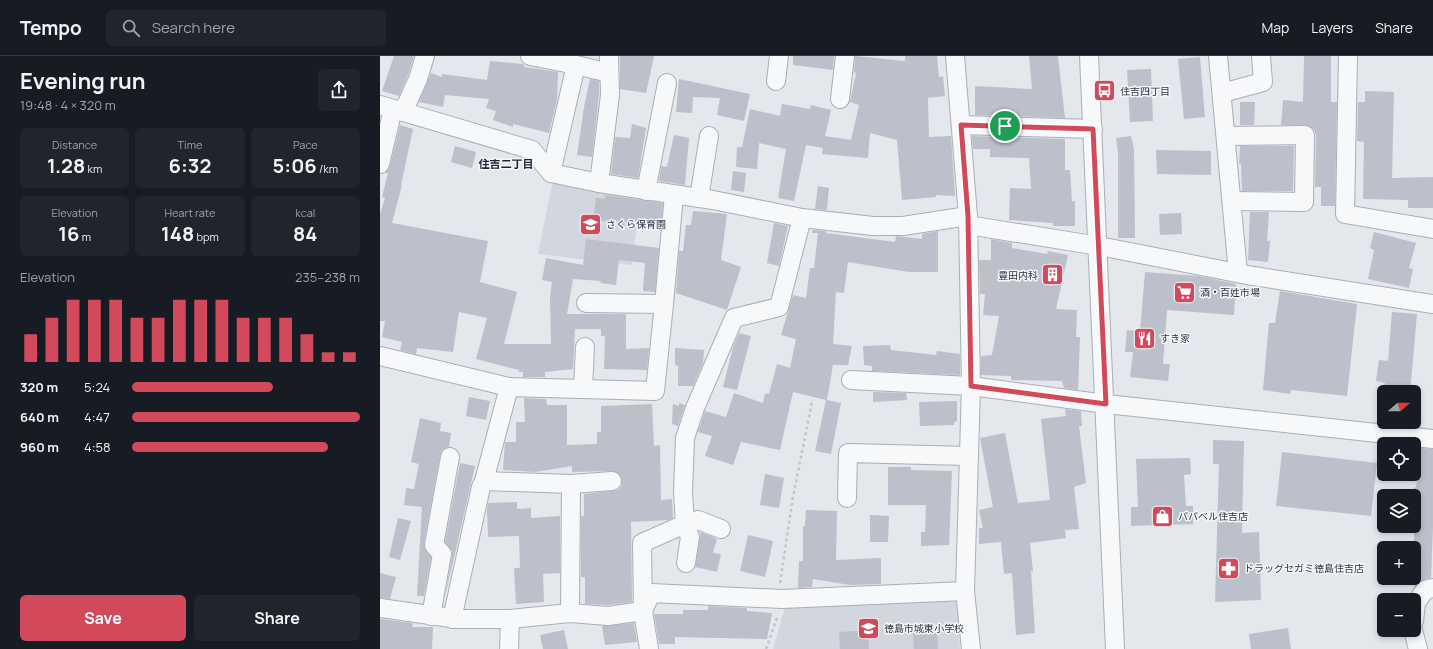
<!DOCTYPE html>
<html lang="en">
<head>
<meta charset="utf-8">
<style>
  :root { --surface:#171b24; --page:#20242c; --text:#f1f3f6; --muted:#9ea1a6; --line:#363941; --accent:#d1495b }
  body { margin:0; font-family:Manrope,"Noto Sans JP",sans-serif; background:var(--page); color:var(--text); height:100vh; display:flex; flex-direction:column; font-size:15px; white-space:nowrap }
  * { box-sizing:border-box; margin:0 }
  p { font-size:13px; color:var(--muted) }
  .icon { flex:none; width:22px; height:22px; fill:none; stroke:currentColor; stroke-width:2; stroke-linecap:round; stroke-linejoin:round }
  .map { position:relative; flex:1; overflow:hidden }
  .details { display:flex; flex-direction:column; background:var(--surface); width:380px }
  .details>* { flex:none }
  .needle { width:26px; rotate:70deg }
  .controls { position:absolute; left:997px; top:329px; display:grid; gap:8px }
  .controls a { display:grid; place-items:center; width:44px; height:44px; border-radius:6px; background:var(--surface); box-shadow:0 2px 6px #0003; font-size:20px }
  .pin { position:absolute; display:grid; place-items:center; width:34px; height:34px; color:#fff; margin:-17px; border:2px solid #fff; border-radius:50%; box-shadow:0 1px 4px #0007 }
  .round { display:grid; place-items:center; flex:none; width:42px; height:42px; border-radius:6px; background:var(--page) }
  .headline { display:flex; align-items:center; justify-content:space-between; height:68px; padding:0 20px }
  h1 { font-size:22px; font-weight:700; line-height:30px }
  .figures { display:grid; grid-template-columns:repeat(3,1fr); gap:6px; height:68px; padding:4px 20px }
  .figures div { display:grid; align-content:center; border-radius:6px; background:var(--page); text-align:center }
  .figures b { font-size:20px; font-weight:700 }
  .figures small { font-size:11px; font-weight:400 }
  .figures p { font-size:11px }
  .chart { height:112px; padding:8px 20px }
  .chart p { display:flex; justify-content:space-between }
  .chart svg { width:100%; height:72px; margin-top:4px; stroke:var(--accent); stroke-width:6 }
  .cta { display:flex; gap:8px; margin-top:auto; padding:8px 20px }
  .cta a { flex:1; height:46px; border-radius:6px; background:var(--accent); color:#fff; font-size:16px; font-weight:700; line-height:46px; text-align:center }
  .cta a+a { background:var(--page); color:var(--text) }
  ul { padding:0 20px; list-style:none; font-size:13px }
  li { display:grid; grid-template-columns:64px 48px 1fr; align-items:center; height:30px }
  li i { height:10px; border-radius:5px; background:var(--accent) }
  header { display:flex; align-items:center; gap:24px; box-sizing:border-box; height:56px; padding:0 20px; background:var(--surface); border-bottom:1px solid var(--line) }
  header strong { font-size:19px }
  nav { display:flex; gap:22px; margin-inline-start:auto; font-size:14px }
  .search { width:280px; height:36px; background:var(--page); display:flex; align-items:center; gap:10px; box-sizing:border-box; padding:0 14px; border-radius:6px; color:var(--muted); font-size:15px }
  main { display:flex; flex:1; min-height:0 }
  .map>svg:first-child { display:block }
  .built { fill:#d2d6de }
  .building { fill:#bbc0ca }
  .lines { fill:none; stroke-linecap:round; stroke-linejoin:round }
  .minor-casing { stroke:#a9aeb7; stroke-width:20 }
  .path { stroke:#c2c5cb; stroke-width:2.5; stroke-dasharray:3 3; stroke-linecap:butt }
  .minor { stroke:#f7f8fa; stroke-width:18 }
  .route-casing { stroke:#fff; stroke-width:8 }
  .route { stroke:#d1495b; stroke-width:5 }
  .labels { text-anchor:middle; stroke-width:3; stroke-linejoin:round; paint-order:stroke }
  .poi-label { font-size:10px; fill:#2b3445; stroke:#f4f6f9; text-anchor:start }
  .neighbourhood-label { font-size:11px; font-weight:bold; fill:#1d2536; stroke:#f4f6f9 }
</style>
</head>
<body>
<header>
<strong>Tempo</strong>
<div class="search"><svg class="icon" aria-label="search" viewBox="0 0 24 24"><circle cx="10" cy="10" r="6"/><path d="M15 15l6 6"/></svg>Search here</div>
<nav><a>Map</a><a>Layers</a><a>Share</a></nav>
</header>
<main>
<section class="details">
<div class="headline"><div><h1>Evening run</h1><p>19:48 · 4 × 320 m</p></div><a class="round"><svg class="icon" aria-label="share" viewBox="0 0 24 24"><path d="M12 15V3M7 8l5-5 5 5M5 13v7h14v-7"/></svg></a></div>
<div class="figures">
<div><p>Distance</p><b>1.28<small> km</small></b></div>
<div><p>Time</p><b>6:32</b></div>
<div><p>Pace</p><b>5:06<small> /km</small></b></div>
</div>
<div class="figures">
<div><p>Elevation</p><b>16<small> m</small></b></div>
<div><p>Heart rate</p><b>148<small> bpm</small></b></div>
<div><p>kcal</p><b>84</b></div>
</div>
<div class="chart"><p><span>Elevation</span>235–238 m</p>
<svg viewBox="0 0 160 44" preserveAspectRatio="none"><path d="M5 44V27M15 44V17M25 44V6M35 44V6M45 44V6M55 44V17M65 44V17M75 44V6M85 44V6M95 44V6M105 44V17M115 44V17M125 44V17M135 44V27M145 44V38M155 44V38"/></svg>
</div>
<ul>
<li><b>320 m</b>5:24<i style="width:62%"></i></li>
<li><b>640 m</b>4:47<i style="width:100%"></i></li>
<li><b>960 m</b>4:58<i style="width:86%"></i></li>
</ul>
<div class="cta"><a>Save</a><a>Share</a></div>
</section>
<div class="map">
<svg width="1053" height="593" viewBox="0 0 1053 593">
  <rect width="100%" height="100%" fill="#e4e7ec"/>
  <g class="built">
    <path d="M173,124L261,139L252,209L158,198Z"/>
    <path d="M571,543L577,547L580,593H393L405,551Z"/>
  </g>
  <g class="building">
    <path d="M14,0H34L28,19L19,40L2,35Z"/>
    <path d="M240,0H274L266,37L240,33Z"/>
    <path d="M413,0H454L453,14L413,9Z"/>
    <path d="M475,0L525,5V0H557L559,21L563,20L565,40L548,42L549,81L571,80L575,140L556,139V141L522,144L517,84L490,77L488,102L442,98L443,92L426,89L414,145L398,142L406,93L379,87L377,113L356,111L357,91H362L370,53L400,60L402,48L430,53L431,49L451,54L445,80L471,84L479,49L470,46L476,17L474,16Z"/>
    <path d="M649,0H678L685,62L595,59V30L652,33Z"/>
    <path d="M924,0H951V46H957L955,150H941V131H935L936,79L934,73L925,69H901L903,44L923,46Z"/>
    <path d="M820,1L825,61L804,63L798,3Z"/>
    <path d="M110,5L143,8L145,11L178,16L177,44L169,77L133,68V71L113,64L116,55L106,52L109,43L65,39L63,51L39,46L51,17L62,21V18L107,24Z"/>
    <path d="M771,13L773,65L750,66L747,14Z"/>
    <path d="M210,23L219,25V38L212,101L197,99L204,51Z"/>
    <path d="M299,23L370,38L364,65L337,59L340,42L313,41L312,57L296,56Z"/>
    <path d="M985,35L1014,36L1012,122L1053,121V152H1028V144L983,143L984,86L977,85L978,46H985Z"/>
    <path d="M860,46H875L874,69H860Z"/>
    <path d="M252,68L266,72L258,122L231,118L235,81L250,82Z"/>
    <path d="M20,69L33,73L21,129H22L12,167L108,185L100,226L137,236L124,288H171L170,241L172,226L162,224L166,202L203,209L206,183L279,192L275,236L263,235L265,207L239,204L236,229L220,227L221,225L193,223L187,258H246V293L269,292L267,314L224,313L225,280H221V273H195L193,313L165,316V321H143V316H139V314L96,303L107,262L79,256L73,296L37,292L36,298H35L20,294L22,286L2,281L5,265H0V158L5,142L2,141L8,117H5L10,110Z"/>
    <path d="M294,79L309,82L305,129L279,125L281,110L287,111Z"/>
    <path d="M592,80L685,83V114H690L692,145H695V170H673V167L629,164L630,132L651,133L649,102L610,101V93H593Z"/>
    <path d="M751,80L754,94L755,182H738V97L736,82Z"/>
    <path d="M75,90L96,96L92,112L71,106Z"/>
    <path d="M860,90H914L913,135H862L861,108H859Z"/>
    <path d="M776,94L831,95V119L777,118Z"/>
    <path d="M353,115L366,117L364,136L351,134Z"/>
    <path d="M438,130L449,132L447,154L435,153Z"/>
    <path d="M225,139L283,147L281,166L213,165L216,142L225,143Z"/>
    <path d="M313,155L347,158L341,204L361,211L347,254L296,237L299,195H303L306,169H311Z"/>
    <path d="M870,156H889L887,185H890L888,206L868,204Z"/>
    <path d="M801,157L802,178L780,179L779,158Z"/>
    <path d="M394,167L408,170L399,210L387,207Z"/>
    <path d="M433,174L446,175V177L515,186L516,180L542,183V178L558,175V216H529L468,206L464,237L456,236L453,288L472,290L468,309H453L447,344L461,347L451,398L435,395L446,344L413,336L400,394L361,386L353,409L325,400L332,380L318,376L325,355L346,361L354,337L383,347L385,337L389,338L397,308L410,312L416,283L401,279L413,239L426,242L430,212H434L438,177H432Z"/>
    <path d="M994,176L1036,187L1029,212L1033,213L1029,232L988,223L994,194L990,192Z"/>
    <path d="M611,183L632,187V192L667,198L668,195L688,199L676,253L697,254L696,281H700L698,334L684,332L682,325L631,324V320L601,319V300L612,299L619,260L603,259L605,238H600L599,204H611Z"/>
    <path d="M765,216L819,220L856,228L854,259L787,254L783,308H790L788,325L750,321L753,296H745L747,274L760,275Z"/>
    <path d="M900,235L977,248L967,340L911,334L910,338L883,334L889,267H895Z"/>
    <path d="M1012,256L1037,258L1030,336H1003L1005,327L996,325L999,304L1008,305Z"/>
    <path d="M359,277L371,280L357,334L343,331L353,291Z"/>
    <path d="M510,289L511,294L556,299L557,295L580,298V319L492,315V310L484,309L483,290Z"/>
    <path d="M295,292L324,294L323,307L313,330H298V310L295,309Z"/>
    <path d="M493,336L526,337L527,344L493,346Z"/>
    <path d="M89,341L110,345L106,364L86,360Z"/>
    <path d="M144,342L166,343L167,349H187V389L217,388V376H221V350L272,348L274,390L280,389L281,444L292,443L293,462L289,464L251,466L252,546L228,549L205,548V521H201V460H204V438L238,434L242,429L240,419L232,415L192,416V410L155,416L123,414L125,386H136V366H145Z"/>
    <path d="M577,345V365L574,366V369L540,370L539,346Z"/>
    <path d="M299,347L305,349L298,370L292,368L293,348L299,350Z"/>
    <path d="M685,353L701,355L702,370H699L706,427L694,431L699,473L685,474L686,482L650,487L653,515H651L655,577L636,579L632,517L624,518L621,486L599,488V472H603L599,454L613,451L600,382L625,377L638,447L670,444L661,363L686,360Z"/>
    <path d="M40,362L61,367L60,375L71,377L69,391L62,394L60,399L44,487V492L51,501L44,540H37L42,451L24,449L26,432L34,433L39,408L31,406Z"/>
    <path d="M833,384L864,385L862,477L879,476L881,544L835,546L839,408H833Z"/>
    <path d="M1041,392L1053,393V471L1051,522L1042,524L1034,531V431L1036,432Z"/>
    <path d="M902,396L997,407L991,460L896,450Z"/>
    <path d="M810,402L811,418L804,419L806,450H813V468L751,470V451H758L756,403Z"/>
    <path d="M80,407L95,410L65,541L72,500V495L65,486Z"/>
    <path d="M508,411H531V414L572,415L569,489L541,490V476H545L546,449H508Z"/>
    <path d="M385,418L404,422L399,452L380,449Z"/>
    <path d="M137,446V453L151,452V462L180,460V517L163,518L164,546L136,548L134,512H140L139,480L108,481L107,454L108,447Z"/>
    <path d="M426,454L457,455L456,504L501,502V528L470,529L433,523L432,531L418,532L419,505H423V470H425Z"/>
    <path d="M490,459L509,460L508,486H490Z"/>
    <path d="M18,462L31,465L20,504L9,501Z"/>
    <path d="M321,476L337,483L333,497L341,498L337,516L315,511Z"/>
    <path d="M368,479L393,485L385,521L360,515Z"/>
    <path d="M0,517L16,521L10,543L0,542Z"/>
    <path d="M328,550L367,552V555L392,557L387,583L295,581V588H279L274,558H303V554H328Z"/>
    <path d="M0,563L33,567L32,571H53L52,593H0Z"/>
    <path d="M254,567L257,586L225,589L222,570Z"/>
    <path d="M908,572L911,593H871L869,578Z"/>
    <path d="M184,574L188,593H163L160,579Z"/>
    <path d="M488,574L489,593H460L459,576Z"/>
    <path d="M557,575L558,593H534L533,576Z"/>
  </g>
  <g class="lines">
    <defs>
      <g id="minor">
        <path d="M150,0L196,9L171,117"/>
        <path d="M575,0L588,160L591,330L585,535L591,593"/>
        <path d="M709,0L735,593"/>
        <path d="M838,0L858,217"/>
        <path d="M968,0L965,158L1053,173"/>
        <path d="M196,9L229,17"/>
        <path d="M396,25L399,0"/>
        <path d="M842,37L883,26L881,0"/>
        <path d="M460,43L465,0"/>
        <path d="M0,49L152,94L171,117L219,127L333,144L422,162L493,170H523L588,160"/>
        <path d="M23,56L38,23L45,0"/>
        <path d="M581,69L713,73"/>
        <path d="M846,80L925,79L924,146L852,145"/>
        <path d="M0,108L13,53"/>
        <path d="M219,127L230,39L229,0"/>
        <path d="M266,135L287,27"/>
        <path d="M319,142L329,80"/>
        <path d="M588,169L719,190L867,219L1053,248"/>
        <path d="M206,247L284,248L294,139"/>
        <path d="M0,300L129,331L275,335L284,248"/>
        <path d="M471,324L591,330L726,348L1053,383"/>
        <path d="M129,331L104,425L191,428L190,557"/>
        <path d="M203,333L205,291"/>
        <path d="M191,428L232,425"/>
        <path d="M467,442L468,397L588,400"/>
        <path d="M306,507L310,481L305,468L318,464L341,473"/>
        <path d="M0,552L78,563H130L190,557L228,560L263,555L271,537L402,543L585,535"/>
        <path d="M51,560L62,498L54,489L70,401"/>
        <path d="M72,563L101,431L104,425"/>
        <path d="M1034,565L1036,547L1045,534L1053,532"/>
        <path d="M1033,574L1038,593"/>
        <path d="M129,593L130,563"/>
        <path d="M269,593L263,555L262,487L305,468L303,436L305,382L315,352L354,262L399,251L422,162"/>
      </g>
    </defs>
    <use href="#minor" class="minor-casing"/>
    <g class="path">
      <path d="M400,527L413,441L432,346"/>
      <path d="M386,593L398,559"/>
    </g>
    <use href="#minor" class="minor"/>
  </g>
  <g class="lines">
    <defs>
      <path id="route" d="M581,69L713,73L726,348L591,330L588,160Z"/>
    </defs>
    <use href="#route" class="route-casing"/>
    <use href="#route" class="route"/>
  </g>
  <defs>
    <symbol id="bus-square" viewBox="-11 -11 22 22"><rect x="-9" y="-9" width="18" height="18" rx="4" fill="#d1495b" stroke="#f4f6f9"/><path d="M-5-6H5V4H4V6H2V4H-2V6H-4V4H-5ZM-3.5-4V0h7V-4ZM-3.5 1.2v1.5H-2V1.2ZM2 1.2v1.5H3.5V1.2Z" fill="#fff"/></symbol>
    <symbol id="school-square" viewBox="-11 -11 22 22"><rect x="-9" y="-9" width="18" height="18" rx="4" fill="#d1495b" stroke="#f4f6f9"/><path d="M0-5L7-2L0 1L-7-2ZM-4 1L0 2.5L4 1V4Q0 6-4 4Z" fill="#fff"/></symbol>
    <symbol id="building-square" viewBox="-11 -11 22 22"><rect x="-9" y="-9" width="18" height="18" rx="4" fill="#d1495b" stroke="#f4f6f9"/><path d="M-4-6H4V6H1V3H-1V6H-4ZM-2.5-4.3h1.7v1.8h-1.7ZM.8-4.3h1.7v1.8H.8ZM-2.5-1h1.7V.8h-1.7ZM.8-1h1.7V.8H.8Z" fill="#fff"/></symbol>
    <symbol id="supermarket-square" viewBox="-11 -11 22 22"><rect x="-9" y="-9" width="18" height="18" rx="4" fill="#d1495b" stroke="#f4f6f9"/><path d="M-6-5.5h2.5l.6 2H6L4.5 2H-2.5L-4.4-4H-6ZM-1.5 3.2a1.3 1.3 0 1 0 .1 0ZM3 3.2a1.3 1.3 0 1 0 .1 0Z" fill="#fff"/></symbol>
    <symbol id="restaurant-square" viewBox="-11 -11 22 22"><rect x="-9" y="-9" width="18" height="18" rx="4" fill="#d1495b" stroke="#f4f6f9"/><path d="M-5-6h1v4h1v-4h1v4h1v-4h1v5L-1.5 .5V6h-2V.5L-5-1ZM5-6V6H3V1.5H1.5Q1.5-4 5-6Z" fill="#fff"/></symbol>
    <symbol id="shop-square" viewBox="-11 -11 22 22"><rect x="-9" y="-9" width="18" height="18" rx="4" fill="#d1495b" stroke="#f4f6f9"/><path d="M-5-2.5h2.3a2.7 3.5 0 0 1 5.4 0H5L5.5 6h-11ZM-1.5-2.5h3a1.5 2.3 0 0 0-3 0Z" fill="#fff"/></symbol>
    <symbol id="pharmacy-square" viewBox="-11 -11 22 22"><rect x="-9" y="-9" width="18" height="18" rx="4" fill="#d1495b" stroke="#f4f6f9"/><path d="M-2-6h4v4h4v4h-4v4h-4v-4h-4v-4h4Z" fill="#fff"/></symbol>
  </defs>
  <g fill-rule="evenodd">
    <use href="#bus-square" x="712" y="22" width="25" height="25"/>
    <use href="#school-square" x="198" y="156" width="25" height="25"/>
    <use href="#building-square" x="660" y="206" width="25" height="25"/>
    <use href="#supermarket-square" x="792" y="224" width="25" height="25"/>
    <use href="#restaurant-square" x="752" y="270" width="25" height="25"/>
    <use href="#shop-square" x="770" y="448" width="25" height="25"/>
    <use href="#pharmacy-square" x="836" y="500" width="25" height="25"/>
    <use href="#school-square" x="476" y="560" width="25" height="25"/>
  </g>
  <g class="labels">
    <g class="poi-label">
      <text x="740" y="39">住吉四丁目</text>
      <text x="226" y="172">さくら保育園</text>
      <text x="658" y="223" text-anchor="end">豊田内科</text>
      <text x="820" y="240">酒・百姓市場</text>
      <text x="780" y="286">すき家</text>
      <text x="798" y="464">パパベル住吉店</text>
      <text x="864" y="516">ドラッグセガミ徳島住吉店</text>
      <text x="504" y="576">徳島市城東小学校</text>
    </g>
    <g class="neighbourhood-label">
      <text x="126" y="112">住吉二丁目</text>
    </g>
  </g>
</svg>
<div class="controls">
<a><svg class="needle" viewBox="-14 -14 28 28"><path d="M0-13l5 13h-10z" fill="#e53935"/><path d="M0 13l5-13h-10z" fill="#9ea1a6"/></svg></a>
<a><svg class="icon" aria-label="locate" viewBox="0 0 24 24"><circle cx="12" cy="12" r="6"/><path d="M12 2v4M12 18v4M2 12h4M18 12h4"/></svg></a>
<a><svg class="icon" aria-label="layers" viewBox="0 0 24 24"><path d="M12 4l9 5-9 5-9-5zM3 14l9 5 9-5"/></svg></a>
<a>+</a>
<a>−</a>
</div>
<div class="pin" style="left:625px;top:70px;background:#1e9e55"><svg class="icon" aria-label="arrive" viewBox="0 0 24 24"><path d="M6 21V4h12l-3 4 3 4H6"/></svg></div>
</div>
</main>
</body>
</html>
